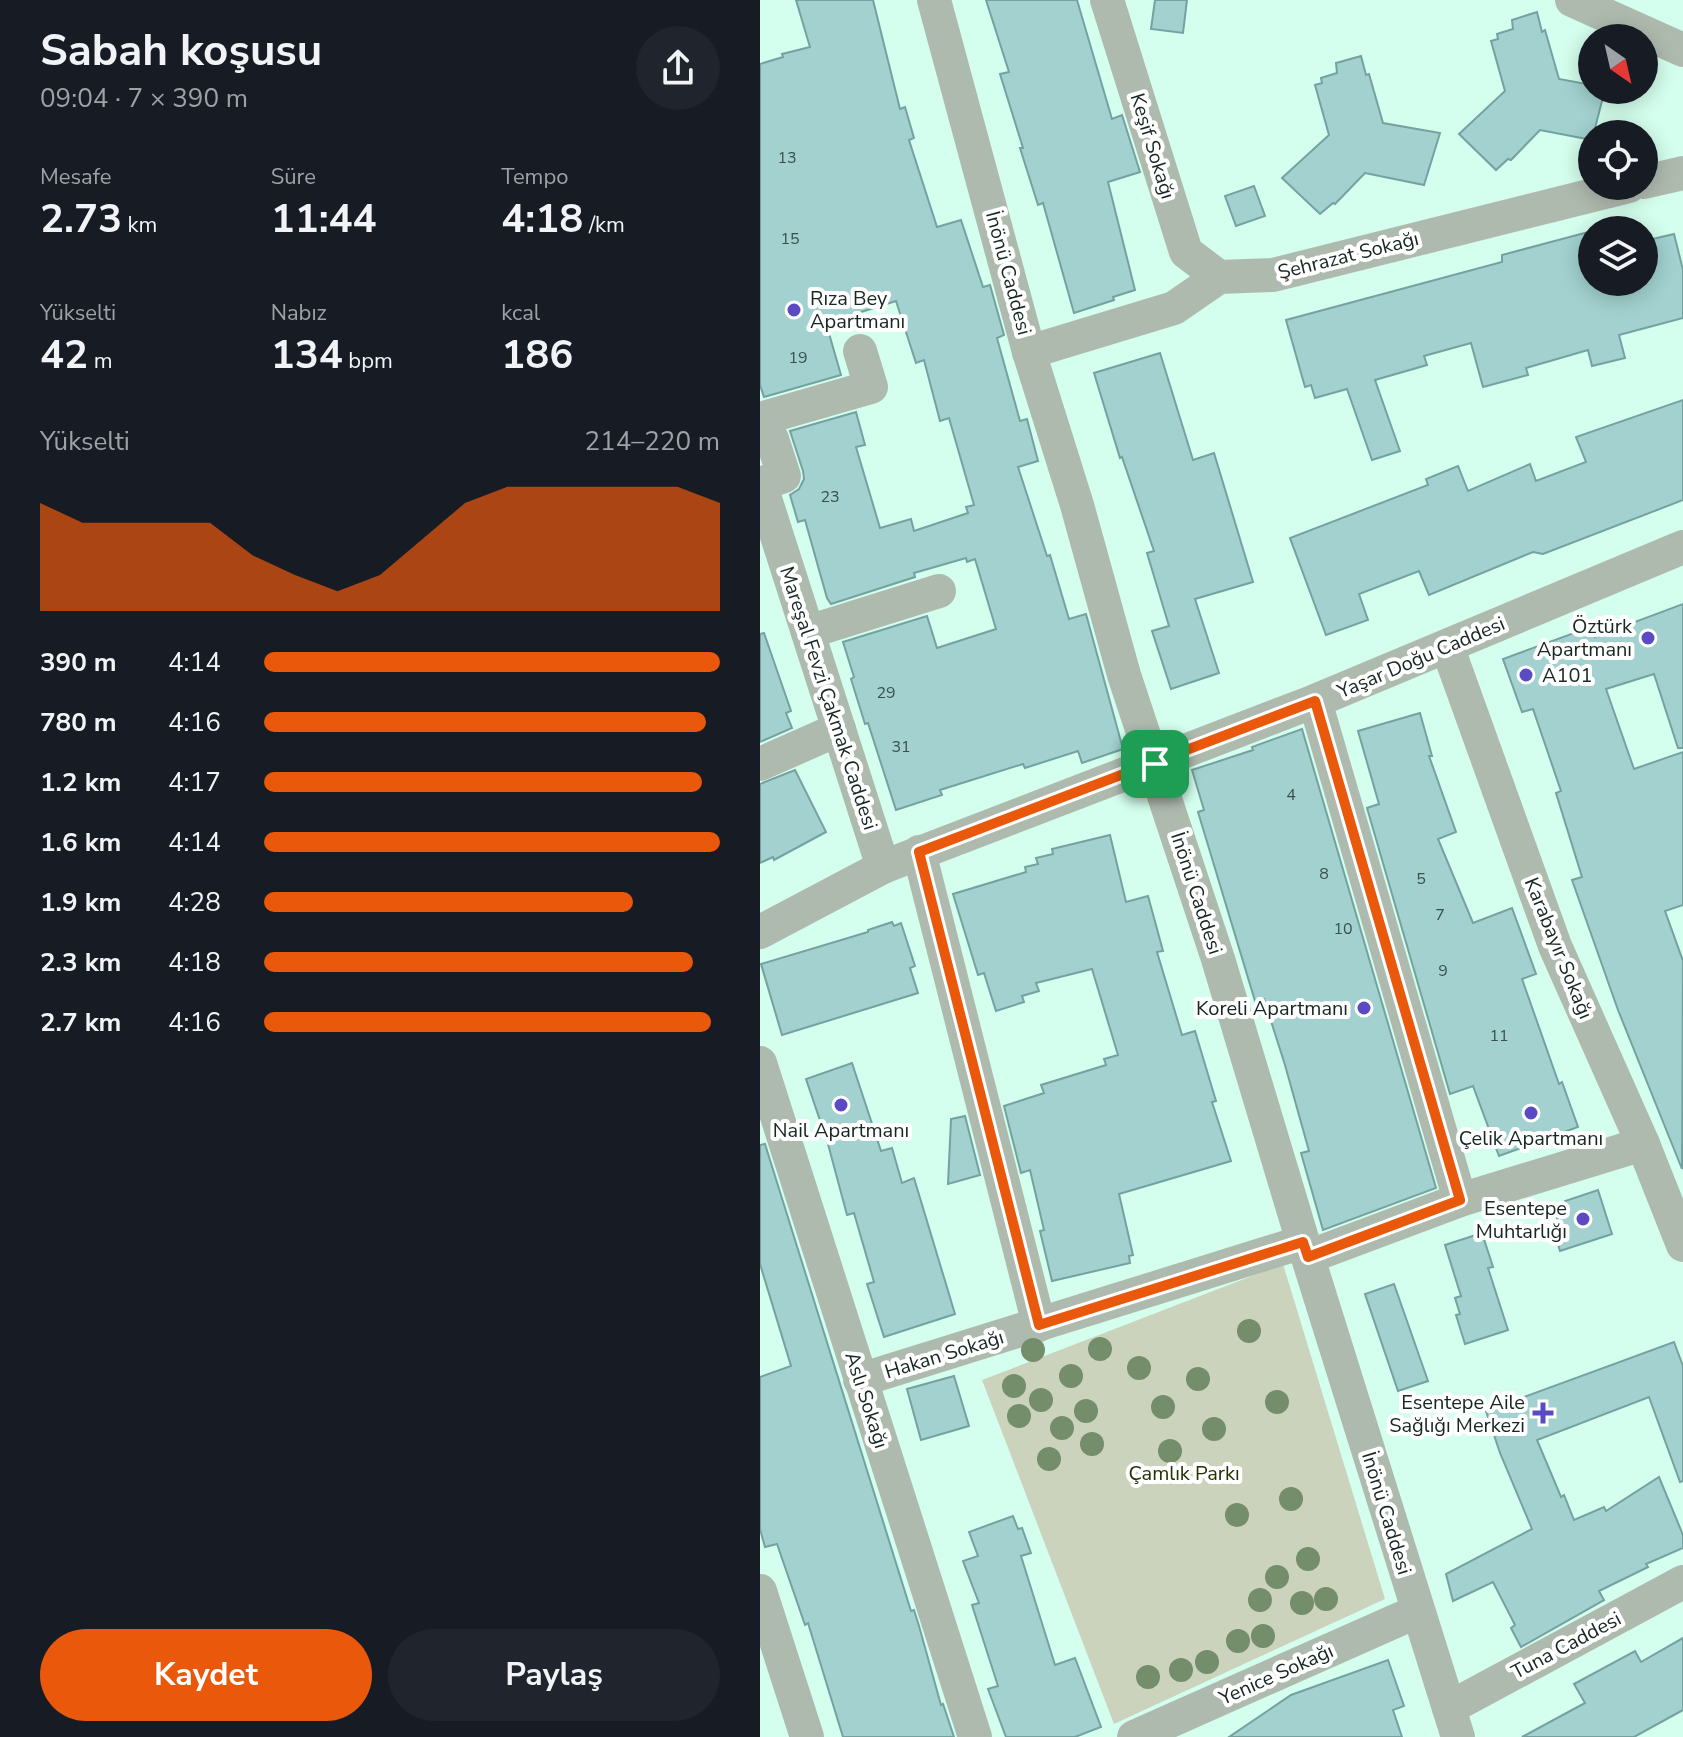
<!DOCTYPE html>
<html lang="tr">
<head>
<meta charset="utf-8">
<style>
  :root { --surface:#171b24; --page:#20242c; --text:#f1f3f6; --muted:#9ea1a6; --accent:#ea580c }
  body { margin:0; font-family:"Nunito Sans",sans-serif; background:var(--page); color:var(--text); height:100vh; display:flex; flex-direction:column; font-size:30px; white-space:nowrap }
  * { box-sizing:border-box; margin:0 }
  p { font-size:26px; color:var(--muted) }
  .icon { flex:none; width:44px; height:44px; fill:none; stroke:currentColor; stroke-width:2; stroke-linecap:round; stroke-linejoin:round }
  .map { position:relative; flex:1; overflow:hidden }
  .panel { display:flex; flex-direction:column; background:var(--surface); width:760px }
  .panel>* { flex:none }
  .needle { width:52px; rotate:146deg }
  .controls { position:absolute; left:818px; top:24px; display:grid; gap:16px }
  .controls a { display:grid; place-items:center; width:80px; height:80px; border-radius:50%; background:var(--surface); box-shadow:0 4px 20px #0003; font-size:40px }
  .pin { position:absolute; display:grid; place-items:center; width:68px; height:68px; color:#fff; margin:-34px; border-radius:16px; box-shadow:0 4px 12px #0006 }
  .round { display:grid; place-items:center; flex:none; width:84px; height:84px; border-radius:42px; background:var(--page) }
  .overview { display:flex; align-items:center; justify-content:space-between; height:136px; padding:0 40px }
  h1 { font-size:44px; font-weight:700; line-height:60px }
  .figures { display:grid; grid-template-columns:repeat(3,1fr); gap:12px; height:136px; padding:8px 40px }
  .figures div { display:grid; align-content:center }
  .figures b { font-size:40px; font-weight:700 }
  .figures small { font-size:22px; font-weight:400 }
  .figures p { font-size:22px }
  .chart { height:224px; padding:16px 40px }
  .chart p { display:flex; justify-content:space-between }
  .chart svg { width:100%; height:144px; margin-top:8px; fill:var(--accent); opacity:.7 }
  .cta { display:flex; gap:16px; margin-top:auto; padding:16px 40px }
  .cta a { flex:1; height:92px; border-radius:48px; background:var(--accent); color:#fff; font-size:32px; font-weight:700; line-height:92px; text-align:center }
  .cta a+a { background:var(--page); color:var(--text) }
  ul { padding:0 40px; list-style:none; font-size:26px }
  li { display:grid; grid-template-columns:128px 96px 1fr; align-items:center; height:60px }
  li i { height:20px; border-radius:10px; background:var(--accent) }
  main { display:flex; flex:1; min-height:0 }
  .map>svg:first-child { display:block }
  .green { fill:#cbd3bd }
  .building { fill:#a2d1cf; stroke:#74a2a0; stroke-width:2 }
  .lines { fill:none; stroke-linecap:round; stroke-linejoin:round }
  .minor { stroke:#afbaaf; stroke-width:34 }
  .tree { fill:#748d6b }
  .route-casing { stroke:#fff; stroke-width:16 }
  .route { stroke:#ea580c; stroke-width:10 }
  .poi-dot { fill:#5b4bc3; stroke:#fff; stroke-width:3 }
  .labels { text-anchor:middle; stroke-width:8; stroke-linejoin:round; paint-order:stroke }
  .number-label { font-size:16px; fill:#39514c }
  .street-label { font-size:20px; fill:#162620; stroke:#fff }
  .poi-label { font-size:20px; fill:#162620; stroke:#fff; text-anchor:end }
  .park-label { font-size:20px; fill:#253100; stroke:#fff }
</style>
</head>
<body>
<main>
<section class="panel">
<div class="overview"><div><h1>Sabah koşusu</h1><p>09:04 · 7 × 390 m</p></div><a class="round"><svg class="icon" aria-label="share" viewBox="0 0 24 24"><path d="M12 15V3M7 8l5-5 5 5M5 13v7h14v-7"/></svg></a></div>
<div class="figures">
<div><p>Mesafe</p><b>2.73<small> km</small></b></div>
<div><p>Süre</p><b>11:44</b></div>
<div><p>Tempo</p><b>4:18<small> /km</small></b></div>
</div>
<div class="figures">
<div><p>Yükselti</p><b>42<small> m</small></b></div>
<div><p>Nabız</p><b>134<small> bpm</small></b></div>
<div><p>kcal</p><b>186</b></div>
</div>
<div class="chart"><p><span>Yükselti</span>214–220 m</p>
<svg viewBox="0 0 160 44" preserveAspectRatio="none"><path d="M0 44V11L10 17L20 17L30 17L40 17L50 27L60 33L70 38L80 33L90 22L100 11L110 6L120 6L130 6L140 6L150 6L160 11V44z"/></svg>
</div>
<ul>
<li><b>390 m</b>4:14<i style="width:100%"></i></li>
<li><b>780 m</b>4:16<i style="width:97%"></i></li>
<li><b>1.2 km</b>4:17<i style="width:96%"></i></li>
<li><b>1.6 km</b>4:14<i style="width:100%"></i></li>
<li><b>1.9 km</b>4:28<i style="width:81%"></i></li>
<li><b>2.3 km</b>4:18<i style="width:94%"></i></li>
<li><b>2.7 km</b>4:16<i style="width:98%"></i></li>
</ul>
<div class="cta"><a>Kaydet</a><a>Paylaş</a></div>
</section>
<div class="map">
<svg width="923" height="1737" viewBox="0 0 923 1737">
  <rect width="100%" height="100%" fill="#d4feed"/>
  <path class="green" d="M523,1264L625,1599L354,1724L222,1380Z"/>
  <g class="building">
    <path d="M36,0H113L140,109L145,107L154,138L149,140L177,227L201,220L223,287L230,285L244,335L237,338L260,421L267,419L278,461L258,467L287,556L290,555L309,619L326,614L363,749L322,763L318,751L265,768L263,764L180,790L182,795L136,810L108,723L105,724L91,679L94,677L83,642L167,616L177,648L236,629L215,559L207,562L206,558L154,573L155,577L71,604L67,598L45,520L38,522L30,495L39,489L44,479L43,471L30,431L96,412L105,445L96,447L120,528L151,519L154,531L208,513L206,507L214,505L189,418L180,421L164,360L156,363L136,301L66,323L81,375L4,397L0,385V64L23,57L22,54L50,47Z"/>
    <path d="M226,0H317L352,119L362,115L380,172L348,182L375,290L353,297L354,300L314,313L283,203L278,205L260,148H263L240,74L249,72Z"/>
    <path d="M395,0H427L423,33L391,29Z"/>
    <path d="M777,12L782,32L785,30L799,79L832,85V90H838L836,95L843,97L832,140L780,130L751,160L748,159L736,170L699,134L745,91L731,41L738,39L737,34L753,29L752,20Z"/>
    <path d="M601,56L606,75L609,74L623,123L680,133L664,185L605,173L575,204L573,203L560,214L522,178L569,135L555,85L562,83L561,78L577,73L576,63Z"/>
    <path d="M494,186L505,216L476,226L465,196Z"/>
    <path d="M832,231V282H884V241L914,234L923,270V318L859,335L865,358L832,366L828,350L766,368L768,375L723,387L711,343L664,356L667,365L615,380L640,451L612,460L587,389L555,398L551,385L545,387L526,320L742,262V255Z"/>
    <path d="M400,353L433,460L454,453L493,582L435,599L459,673L411,689L392,631L409,626L387,553L394,551L362,457L360,458L334,373Z"/>
    <path d="M923,400V500L783,554L773,552L669,595L659,571L599,594L608,620L566,635L530,538L668,485L666,479L698,466L708,491L770,464L776,481L826,462L816,437Z"/>
    <path d="M923,604V748H918L894,674L846,689L874,769L923,752V905L905,911L923,961L922,1169L858,1010L812,880L822,877L796,793L801,791L773,709L762,712L743,659L833,626L835,637Z"/>
    <path d="M4,633L31,711L26,713L32,728L0,742V634Z"/>
    <path d="M660,713L672,756H669L696,832L678,839L713,923L752,908L776,974L762,979L799,1084L802,1082L818,1127L739,1156L713,1086L690,1094L607,808L619,804L598,731Z"/>
    <path d="M542,729L676,1188L563,1230L541,1153L549,1151L525,1065L504,999L495,1001L438,812L444,810L432,770L493,750L492,747Z"/>
    <path d="M35,770L66,832L14,860L13,857L0,863V784Z"/>
    <path d="M350,835L366,902L388,896L403,951L397,952L422,1035L435,1031L456,1101L452,1102L471,1161L359,1194L373,1255L369,1256L370,1263L292,1281L280,1231L284,1230L270,1170L261,1173L244,1106L284,1093L281,1085L346,1065L344,1059L358,1055L332,969L276,983L279,991L262,996L264,1002L236,1011L224,973L218,975L193,894L266,872L265,867L278,864L276,858L293,854L292,849Z"/>
    <path d="M132,922L134,926L141,923L155,966L150,968L158,993L22,1035L1,964L108,932V930Z"/>
    <path d="M92,1063L121,1151L132,1148L142,1183L154,1178L195,1314L124,1337L107,1284L114,1282L94,1213L87,1215L68,1144L46,1079Z"/>
    <path d="M205,1116L220,1175L188,1184L191,1119Z"/>
    <path d="M5,1144L151,1611L154,1610L159,1626L181,1705L183,1704L194,1737H83L48,1623L45,1625L17,1544L5,1547L0,1529V1377L31,1366L0,1264V1145Z"/>
    <path d="M838,1190L852,1234L800,1251L793,1228L800,1225L795,1213L808,1209L805,1201Z"/>
    <path d="M722,1233L733,1267L728,1268L748,1330L705,1344L696,1315L700,1314L695,1298L701,1296L685,1245Z"/>
    <path d="M634,1284L668,1381L638,1391L605,1294Z"/>
    <path d="M914,1342L923,1366V1481L920,1482L889,1397L777,1440L801,1497L804,1495L814,1520L844,1507L846,1511L899,1477L923,1535V1548L886,1564L888,1567L839,1591L844,1600L761,1647L751,1628L755,1625L733,1582L693,1601L686,1574L772,1529L740,1453L726,1411Z"/>
    <path d="M194,1376L209,1426L161,1440L147,1389Z"/>
    <path d="M253,1516L258,1529L262,1528L271,1553L261,1556L295,1665L315,1658L341,1727L315,1737H246L228,1689L238,1686L212,1605L219,1603L203,1561L218,1556L209,1532Z"/>
    <path d="M923,1638V1710L874,1737H762L825,1703L814,1684L875,1651L881,1662Z"/>
    <path d="M628,1660L644,1706L633,1710L642,1737H469L531,1695Z"/>
  </g>
  <g class="lines">
    <g class="minor">
      <path d="M174,0L269,352L317,505L364,675L458,959L543,1242L698,1737"/>
      <path d="M347,0L426,252L459,277"/>
      <path d="M812,0L923,50"/>
      <path d="M884,182L923,173"/>
      <path d="M269,352L414,308L459,277L513,275L869,186"/>
      <path d="M0,419L111,387L100,351"/>
      <path d="M0,483L123,867"/>
      <path d="M0,484L24,476L12,439"/>
      <path d="M48,632L179,591"/>
      <path d="M687,646L795,946L883,1144L923,1245"/>
      <path d="M555,701L700,1200"/>
      <path d="M0,764L79,729"/>
      <path d="M159,852L279,1325"/>
      <path d="M0,932L123,867L555,701L923,547"/>
      <path d="M0,1063L215,1737"/>
      <path d="M548,1257L700,1200L883,1144"/>
      <path d="M100,1380L543,1242"/>
      <path d="M0,1591L47,1737"/>
      <path d="M689,1708L923,1582"/>
      <path d="M374,1737L658,1611"/>
    </g>
  </g>
  <g class="tree">
    <circle cx="489" cy="1331" r="12"/>
    <circle cx="340" cy="1349" r="12"/>
    <circle cx="273" cy="1350" r="12"/>
    <circle cx="379" cy="1368" r="12"/>
    <circle cx="311" cy="1376" r="12"/>
    <circle cx="438" cy="1379" r="12"/>
    <circle cx="254" cy="1386" r="12"/>
    <circle cx="281" cy="1400" r="12"/>
    <circle cx="517" cy="1402" r="12"/>
    <circle cx="403" cy="1407" r="12"/>
    <circle cx="326" cy="1411" r="12"/>
    <circle cx="259" cy="1416" r="12"/>
    <circle cx="302" cy="1428" r="12"/>
    <circle cx="454" cy="1429" r="12"/>
    <circle cx="332" cy="1444" r="12"/>
    <circle cx="410" cy="1451" r="12"/>
    <circle cx="289" cy="1459" r="12"/>
    <circle cx="531" cy="1499" r="12"/>
    <circle cx="477" cy="1515" r="12"/>
    <circle cx="548" cy="1559" r="12"/>
    <circle cx="517" cy="1577" r="12"/>
    <circle cx="566" cy="1599" r="12"/>
    <circle cx="500" cy="1600" r="12"/>
    <circle cx="542" cy="1603" r="12"/>
    <circle cx="503" cy="1636" r="12"/>
    <circle cx="478" cy="1641" r="12"/>
    <circle cx="447" cy="1662" r="12"/>
    <circle cx="421" cy="1670" r="12"/>
    <circle cx="388" cy="1677" r="12"/>
  </g>
  <g class="lines">
    <defs>
      <path id="route" d="M555,701L700,1200L548,1257L543,1242L279,1325L159,852Z"/>
    </defs>
    <use href="#route" class="route-casing"/>
    <use href="#route" class="route"/>
  </g>
  <g class="poi-dot">
    <circle cx="34" cy="310" r="8"/>
    <circle cx="888" cy="638" r="8"/>
    <circle cx="766" cy="675" r="8"/>
    <circle cx="604" cy="1008" r="8"/>
    <circle cx="81" cy="1105" r="8"/>
    <circle cx="771" cy="1113" r="8"/>
    <circle cx="823" cy="1219" r="8"/>
    <path d="M779 1401h8v8h8v8h-8v8h-8v-8h-8v-8h8z"/>
  </g>
  <g class="labels">
    <g class="number-label">
      <text x="27" y="163">13</text>
      <text x="30" y="244">15</text>
      <text x="38" y="363">19</text>
      <text x="70" y="502">23</text>
      <text x="126" y="698">29</text>
      <text x="141" y="752">31</text>
      <text x="531" y="800">4</text>
      <text x="564" y="879">8</text>
      <text x="661" y="884">5</text>
      <text x="680" y="920">7</text>
      <text x="583" y="934">10</text>
      <text x="683" y="976">9</text>
      <text x="739" y="1041">11</text>
    </g>
    <g class="street-label">
      <text transform="translate(393 146) rotate(73)" y="7">Keşif Sokağı</text>
      <text transform="translate(588 255) rotate(-14)" y="7">Şehrazat Sokağı</text>
      <text transform="translate(249 273) rotate(75)" y="7">İnönü Caddesi</text>
      <text transform="translate(661 657) rotate(-23)" y="7">Yaşar Doğu Caddesi</text>
      <text transform="translate(69 698) rotate(72)" y="7">Mareşal Fevzi Çakmak Caddesi</text>
      <text transform="translate(437 893) rotate(72)" y="7">İnönü Caddesi</text>
      <text transform="translate(799 948) rotate(68)" y="7">Karabayır Sokağı</text>
      <text transform="translate(184 1354) rotate(-17)" y="7">Hakan Sokağı</text>
      <text transform="translate(107 1400) rotate(72)" y="7">Aslı Sokağı</text>
      <text transform="translate(627 1513) rotate(73)" y="7">İnönü Caddesi</text>
      <text transform="translate(806 1645) rotate(-28)" y="7">Tuna Caddesi</text>
      <text transform="translate(516 1674) rotate(-24)" y="7">Yenice Sokağı</text>
    </g>
    <g class="poi-label">
      <text x="50" y="305" text-anchor="start">Rıza Bey<tspan x="50" dy="23">Apartmanı</tspan></text>
      <text x="872" y="633">Öztürk<tspan x="872" dy="23">Apartmanı</tspan></text>
      <text x="782" y="682" text-anchor="start">A101</text>
      <text x="588" y="1015">Koreli Apartmanı</text>
      <text x="81" y="1137" text-anchor="middle">Nail Apartmanı</text>
      <text x="771" y="1145" text-anchor="middle">Çelik Apartmanı</text>
      <text x="807" y="1215">Esentepe<tspan x="807" dy="23">Muhtarlığı</tspan></text>
      <text x="765" y="1409">Esentepe Aile<tspan x="765" dy="23">Sağlığı Merkezi</tspan></text>
    </g>
    <g class="park-label">
      <text x="424" y="1480">Çamlık Parkı</text>
    </g>
  </g>
</svg>
<div class="controls">
<a><svg class="needle" viewBox="-14 -14 28 28"><path d="M0-13l5 13h-10z" fill="#e53935"/><path d="M0 13l5-13h-10z" fill="#9ea1a6"/></svg></a>
<a><svg class="icon" aria-label="locate" viewBox="0 0 24 24"><circle cx="12" cy="12" r="6"/><path d="M12 2v4M12 18v4M2 12h4M18 12h4"/></svg></a>
<a><svg class="icon" aria-label="layers" viewBox="0 0 24 24"><path d="M12 4l9 5-9 5-9-5zM3 14l9 5 9-5"/></svg></a>
</div>
<div class="pin" style="left:395px;top:764px;background:#1e9e55"><svg class="icon" aria-label="arrive" viewBox="0 0 24 24"><path d="M6 21V4h12l-3 4 3 4H6"/></svg></div>
</div>
</main>
</body>
</html>
